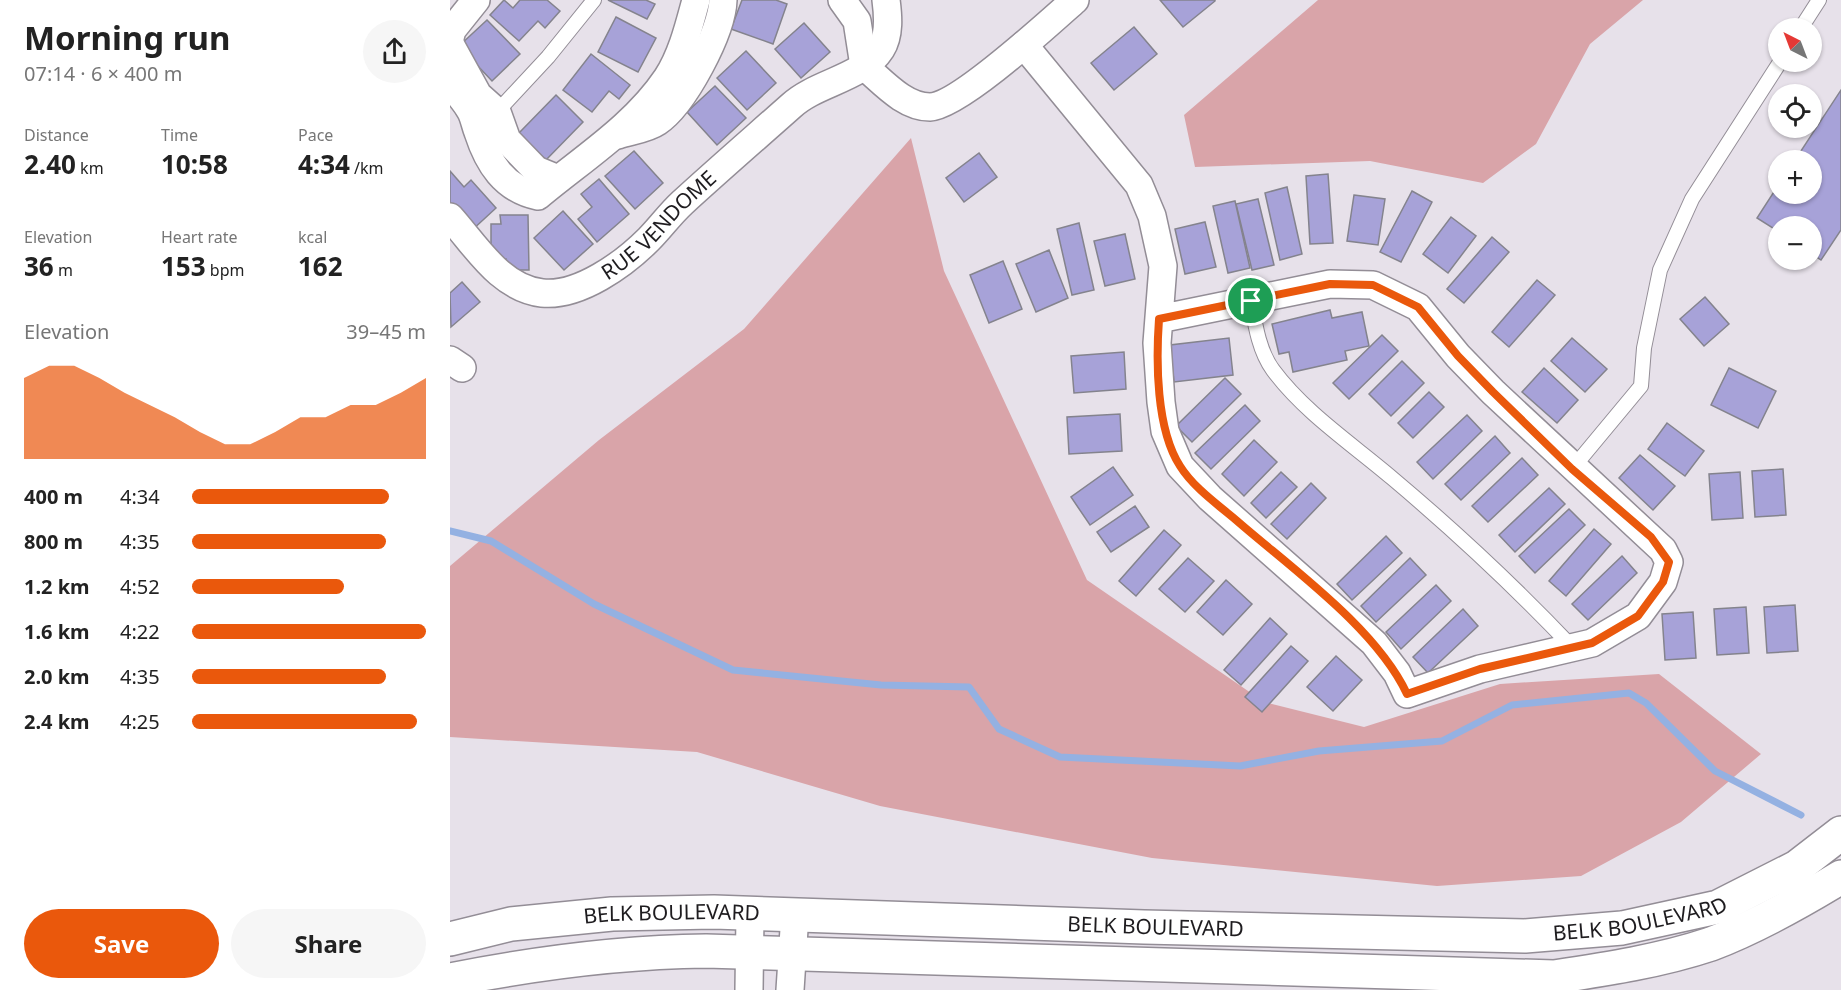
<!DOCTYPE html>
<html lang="en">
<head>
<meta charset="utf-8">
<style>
  :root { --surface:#fff; --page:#f6f6f6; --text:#222; --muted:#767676; --accent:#ea580c }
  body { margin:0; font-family:"Noto Sans",sans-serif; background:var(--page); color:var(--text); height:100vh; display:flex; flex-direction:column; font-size:22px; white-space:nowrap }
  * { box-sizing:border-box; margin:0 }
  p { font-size:20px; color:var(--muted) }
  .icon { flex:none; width:33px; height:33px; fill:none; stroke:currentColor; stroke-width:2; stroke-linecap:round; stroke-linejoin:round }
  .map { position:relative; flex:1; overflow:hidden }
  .drawer { display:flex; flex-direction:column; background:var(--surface); width:450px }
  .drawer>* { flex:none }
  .needle { width:39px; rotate:318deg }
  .fabs { position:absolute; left:1318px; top:18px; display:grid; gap:12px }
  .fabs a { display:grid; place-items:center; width:54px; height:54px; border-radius:50%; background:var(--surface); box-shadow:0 2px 4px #0004; font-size:30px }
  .pin { position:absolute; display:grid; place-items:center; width:51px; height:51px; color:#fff; margin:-26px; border:3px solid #fff; border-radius:50%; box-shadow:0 2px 6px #0007 }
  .round { display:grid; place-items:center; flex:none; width:63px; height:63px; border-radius:32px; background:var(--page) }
  .head { display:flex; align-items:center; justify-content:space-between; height:102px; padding:0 24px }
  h1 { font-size:33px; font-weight:700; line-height:45px }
  .figures { display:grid; grid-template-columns:repeat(3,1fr); gap:9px; height:102px; padding:6px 24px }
  .figures div { display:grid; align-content:center }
  .figures b { font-size:26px; font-weight:700 }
  .figures small { font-size:16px; font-weight:400 }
  .figures p { font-size:16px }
  .chart { height:168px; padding:12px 24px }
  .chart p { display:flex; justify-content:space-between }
  .chart svg { width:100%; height:108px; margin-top:6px; fill:var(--accent); opacity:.7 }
  .cta { display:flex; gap:12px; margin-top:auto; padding:12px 24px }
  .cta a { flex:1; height:69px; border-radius:36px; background:var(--accent); color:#fff; font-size:24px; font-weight:700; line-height:69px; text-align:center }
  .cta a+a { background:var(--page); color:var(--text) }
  ul { padding:0 24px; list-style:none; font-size:20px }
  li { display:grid; grid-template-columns:96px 72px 1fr; align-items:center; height:45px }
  li i { height:15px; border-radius:8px; background:var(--accent) }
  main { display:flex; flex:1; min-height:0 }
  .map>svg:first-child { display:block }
  .green { fill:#d9a4a9 }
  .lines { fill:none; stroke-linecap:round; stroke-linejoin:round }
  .stream { stroke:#94b1e2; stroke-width:7 }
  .building { fill:#a7a2d8; stroke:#84838d; stroke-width:1.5 }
  .lane-casing { stroke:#938d96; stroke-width:16 }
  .street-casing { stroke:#938d96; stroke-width:30 }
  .secondary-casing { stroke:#938d96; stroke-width:36 }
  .lane { stroke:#fff; stroke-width:14 }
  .street { stroke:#fff; stroke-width:27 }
  .secondary { stroke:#fff; stroke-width:33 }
  .route-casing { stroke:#fff; stroke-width:12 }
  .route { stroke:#ea580c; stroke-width:8 }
  .labels { text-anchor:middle; stroke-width:4.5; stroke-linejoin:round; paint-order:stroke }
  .street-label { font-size:21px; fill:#1e1c1f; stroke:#fff }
</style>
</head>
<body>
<main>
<section class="drawer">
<div class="head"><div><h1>Morning run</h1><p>07:14 · 6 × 400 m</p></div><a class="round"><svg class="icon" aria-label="share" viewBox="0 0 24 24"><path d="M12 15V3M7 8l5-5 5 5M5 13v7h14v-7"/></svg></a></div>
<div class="figures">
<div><p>Distance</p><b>2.40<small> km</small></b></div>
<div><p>Time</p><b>10:58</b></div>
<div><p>Pace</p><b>4:34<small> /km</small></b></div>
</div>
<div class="figures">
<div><p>Elevation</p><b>36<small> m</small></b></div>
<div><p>Heart rate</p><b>153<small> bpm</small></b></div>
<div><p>kcal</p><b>162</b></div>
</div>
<div class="chart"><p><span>Elevation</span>39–45 m</p>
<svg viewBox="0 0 160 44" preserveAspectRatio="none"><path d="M0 44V11L10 6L20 6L30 11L40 17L50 22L60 27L70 33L80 38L90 38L100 33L110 27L120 27L130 22L140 22L150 17L160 11V44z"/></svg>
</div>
<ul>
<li><b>400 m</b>4:34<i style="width:84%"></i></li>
<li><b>800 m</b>4:35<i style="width:83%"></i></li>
<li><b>1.2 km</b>4:52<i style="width:65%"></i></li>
<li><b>1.6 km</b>4:22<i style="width:100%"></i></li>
<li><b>2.0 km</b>4:35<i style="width:83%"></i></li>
<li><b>2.4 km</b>4:25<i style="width:96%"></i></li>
</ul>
<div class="cta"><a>Save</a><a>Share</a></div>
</section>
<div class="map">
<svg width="1391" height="990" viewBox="0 0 1391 990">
  <rect width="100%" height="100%" fill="#e7e1ea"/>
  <g class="green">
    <path d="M868,0H1193L1140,44L1086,144L1033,183L920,161L745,167L734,115Z"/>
    <path d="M461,138L494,271L637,580L814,702L914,727L1050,684L1209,674L1311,754L1231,822L1131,876L987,886L702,858L430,806L247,752L0,737V566L149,440L294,329Z"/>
  </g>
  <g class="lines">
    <path class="stream" d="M0,531L41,541L144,604L283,670L431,685L519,687L549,729L610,757L790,766L869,751L992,741L1062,705L1179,693L1196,703L1265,771L1351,815"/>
  </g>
  <g class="building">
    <path d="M54,0L63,8L70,0H97L110,11L95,28L88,21L69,41L40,15Z"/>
    <path d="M158,0H196L205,4L197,19Z"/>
    <path d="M292,0H326L337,4L323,44L281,29Z"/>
    <path d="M710,0H765V1L733,27Z"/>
    <path d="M166,17L206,38L188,72L148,52Z"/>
    <path d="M37,20L70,54L42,81L9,46Z"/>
    <path d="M354,23L380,52L351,78L325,49Z"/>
    <path d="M684,27L707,54L664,90L641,63Z"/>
    <path d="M296,51L326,83L297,110L267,78Z"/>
    <path d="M141,54L180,85L169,99L159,91L142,112L113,90Z"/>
    <path d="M265,86L296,118L267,145L237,112Z"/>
    <path d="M1391,90V230L1371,260L1362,254V226H1329V232L1307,218L1329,184V194H1362V160H1345Z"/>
    <path d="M106,95L133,122L96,160L69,133Z"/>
    <path d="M184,151L213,183L185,209L155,176Z"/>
    <path d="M529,153L547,177L514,202L496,178Z"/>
    <path d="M0,171L14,187L21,180L46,208L20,232L0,209Z"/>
    <path d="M878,174L883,243L860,244L856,176Z"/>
    <path d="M149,179L179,214L147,242L128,219L142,207L131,194Z"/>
    <path d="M837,187L852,254L830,260L815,193Z"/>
    <path d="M962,191L982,202L951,262L930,252Z"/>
    <path d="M904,195L935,199L928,245L897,241Z"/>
    <path d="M808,199L824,265L802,270L786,204Z"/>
    <path d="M785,201L800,268L778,273L763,206Z"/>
    <path d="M113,211L143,244L114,270L84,238Z"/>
    <path d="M50,215H78L79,270H56V259H41V224H51Z"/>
    <path d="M1001,217L1026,236L998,273L973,254Z"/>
    <path d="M755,222L766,267L735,274L725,229Z"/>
    <path d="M629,223L644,290L622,295L607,229Z"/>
    <path d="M675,234L685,279L655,286L644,241Z"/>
    <path d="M1042,237L1059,252L1014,303L997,289Z"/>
    <path d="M599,250L618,298L586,312L566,264Z"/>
    <path d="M553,261L572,309L539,323L520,275Z"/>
    <path d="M1087,280L1105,295L1059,347L1042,332Z"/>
    <path d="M12,282L30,302L1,327L0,293Z"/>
    <path d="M1255,297L1279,324L1254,346L1230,319Z"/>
    <path d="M880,310L882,318L912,312L919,346L895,351L897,360L843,372L839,352L829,354L822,324Z"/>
    <path d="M932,335L948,351L899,399L883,383Z"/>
    <path d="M779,338L783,375L724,382L720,345Z"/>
    <path d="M1122,338L1157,369L1135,392L1101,361Z"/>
    <path d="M674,352L676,389L624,393L621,356Z"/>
    <path d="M952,361L974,383L941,416L919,394Z"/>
    <path d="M1094,368L1128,400L1107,423L1072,392Z"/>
    <path d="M1279,368L1326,391L1308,428L1261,405Z"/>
    <path d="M775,378L791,394L742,442L726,426Z"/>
    <path d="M979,392L994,407L963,438L948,423Z"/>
    <path d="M795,405L810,421L761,469L745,453Z"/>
    <path d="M670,414L672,451L619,454L617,417Z"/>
    <path d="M1017,415L1032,431L983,479L967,462Z"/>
    <path d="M1217,423L1254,451L1235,476L1198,449Z"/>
    <path d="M1045,436L1060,453L1011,500L995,484Z"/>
    <path d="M804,440L827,462L794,496L772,474Z"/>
    <path d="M1190,455L1225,486L1203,510L1169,478Z"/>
    <path d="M1072,458L1088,475L1038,522L1022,506Z"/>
    <path d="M663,467L683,495L640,525L621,497Z"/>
    <path d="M1333,469L1336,515L1305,517L1302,471Z"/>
    <path d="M831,472L847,487L816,518L801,503Z"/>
    <path d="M1290,472L1293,518L1262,520L1259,474Z"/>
    <path d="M861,483L876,498L837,539L821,524Z"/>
    <path d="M1099,488L1115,504L1065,552L1049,535Z"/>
    <path d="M685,506L699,527L661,552L647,532Z"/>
    <path d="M1119,509L1135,525L1085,573L1069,556Z"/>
    <path d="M1144,529L1161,544L1116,596L1099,581Z"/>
    <path d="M714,530L731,545L686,596L669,581Z"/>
    <path d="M936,536L952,553L902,600L887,584Z"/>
    <path d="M1172,556L1187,573L1138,620L1122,604Z"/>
    <path d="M738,558L764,581L735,612L709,589Z"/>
    <path d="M960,558L976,575L926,622L911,606Z"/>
    <path d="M776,580L802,604L773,635L747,612Z"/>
    <path d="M986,585L1001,601L951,649L936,632Z"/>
    <path d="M1345,605L1348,651L1317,653L1314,607Z"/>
    <path d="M1296,607L1299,653L1267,655L1264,609Z"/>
    <path d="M1013,609L1028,626L978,673L963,657Z"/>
    <path d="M1243,612L1246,658L1215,660L1212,614Z"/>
    <path d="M820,618L837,634L791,685L774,670Z"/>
    <path d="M841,646L858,661L812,712L795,697Z"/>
    <path d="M886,656L912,680L883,711L857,687Z"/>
  </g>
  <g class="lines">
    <defs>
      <g id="lane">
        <path d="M1351,28L1369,0"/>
        <path d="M44,115L98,57L144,0"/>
        <path d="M801,301C805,324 809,351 823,370C854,412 902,444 942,478C1005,531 1065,587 1122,647"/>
        <path d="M1122,469L1191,386L1194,348L1210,270L1242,199L1330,62"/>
      </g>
      <g id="street">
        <path d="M392,0L407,21L414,66"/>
        <path d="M0,38L2,30L26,0"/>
        <path d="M0,44L28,95L47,112L57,140L86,170L108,179"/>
        <path d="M574,45L689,185L702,216L713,266L707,343L711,402L715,431L730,466L760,498L924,643L947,673L957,694L1030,669L1142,643L1188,616L1213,582L1219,562L1213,550L1043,392L1008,356L968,307L923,285L880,284L709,319"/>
        <path d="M414,66C433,82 454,107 480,107C509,106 600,22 625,0"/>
        <path d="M0,84C7,92 15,101 20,110C24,116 25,125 28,132C38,163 54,189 88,196C132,159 184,127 217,78C232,55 239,26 246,0"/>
        <path d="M168,135C180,131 197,129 207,122C234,104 272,32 273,0"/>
        <path id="s1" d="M0,217C26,246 50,288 92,293C129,297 174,264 199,239C210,228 220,214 232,203C268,170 305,138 341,106C367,82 412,79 431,49C440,35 438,15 436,0"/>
        <path d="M0,360L12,368"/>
        <path d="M299,990L300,915"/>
        <path d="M340,990L345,914"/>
      </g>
      <g id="secondary">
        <path id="s2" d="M0,939L61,924L162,914L264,912L694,927L1075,936L1172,928L1268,907L1347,867L1391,833"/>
        <path d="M0,980C86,963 169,952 256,951L1104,977C1157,969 1210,961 1261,944C1306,927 1350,902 1391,877"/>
      </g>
    </defs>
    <use href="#lane" class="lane-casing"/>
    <use href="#street" class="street-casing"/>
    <use href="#secondary" class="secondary-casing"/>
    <use href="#lane" class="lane"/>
    <use href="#street" class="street"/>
    <use href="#secondary" class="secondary"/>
  </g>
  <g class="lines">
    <defs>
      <path id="route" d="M880,284L923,285L968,307L1008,356L1043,392L1122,469L1201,537L1219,562L1213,582L1188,616L1142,643L1030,669L957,694C926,628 841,568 786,520C767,504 743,487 730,466C706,429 706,361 709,319Z"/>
    </defs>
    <use href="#route" class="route-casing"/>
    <use href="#route" class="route"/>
  </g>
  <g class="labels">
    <g class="street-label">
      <text dy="7" stroke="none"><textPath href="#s1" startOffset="262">RUE VENDOME</textPath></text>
      <text dy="7" stroke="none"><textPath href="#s2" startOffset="224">BELK BOULEVARD</textPath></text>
      <text dy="7" stroke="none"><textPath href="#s2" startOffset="1194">BELK BOULEVARD</textPath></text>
      <text dy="7" stroke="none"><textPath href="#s2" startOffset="708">BELK BOULEVARD</textPath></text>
    </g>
  </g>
</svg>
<div class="fabs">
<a><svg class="needle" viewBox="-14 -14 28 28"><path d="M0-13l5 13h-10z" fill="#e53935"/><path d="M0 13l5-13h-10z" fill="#767676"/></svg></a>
<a><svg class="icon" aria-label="locate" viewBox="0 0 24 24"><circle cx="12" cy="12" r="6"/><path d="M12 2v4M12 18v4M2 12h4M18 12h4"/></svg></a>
<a>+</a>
<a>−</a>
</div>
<div class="pin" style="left:801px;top:301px;background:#1e9e55"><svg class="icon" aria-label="arrive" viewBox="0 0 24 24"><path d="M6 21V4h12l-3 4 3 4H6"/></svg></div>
</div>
</main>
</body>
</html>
